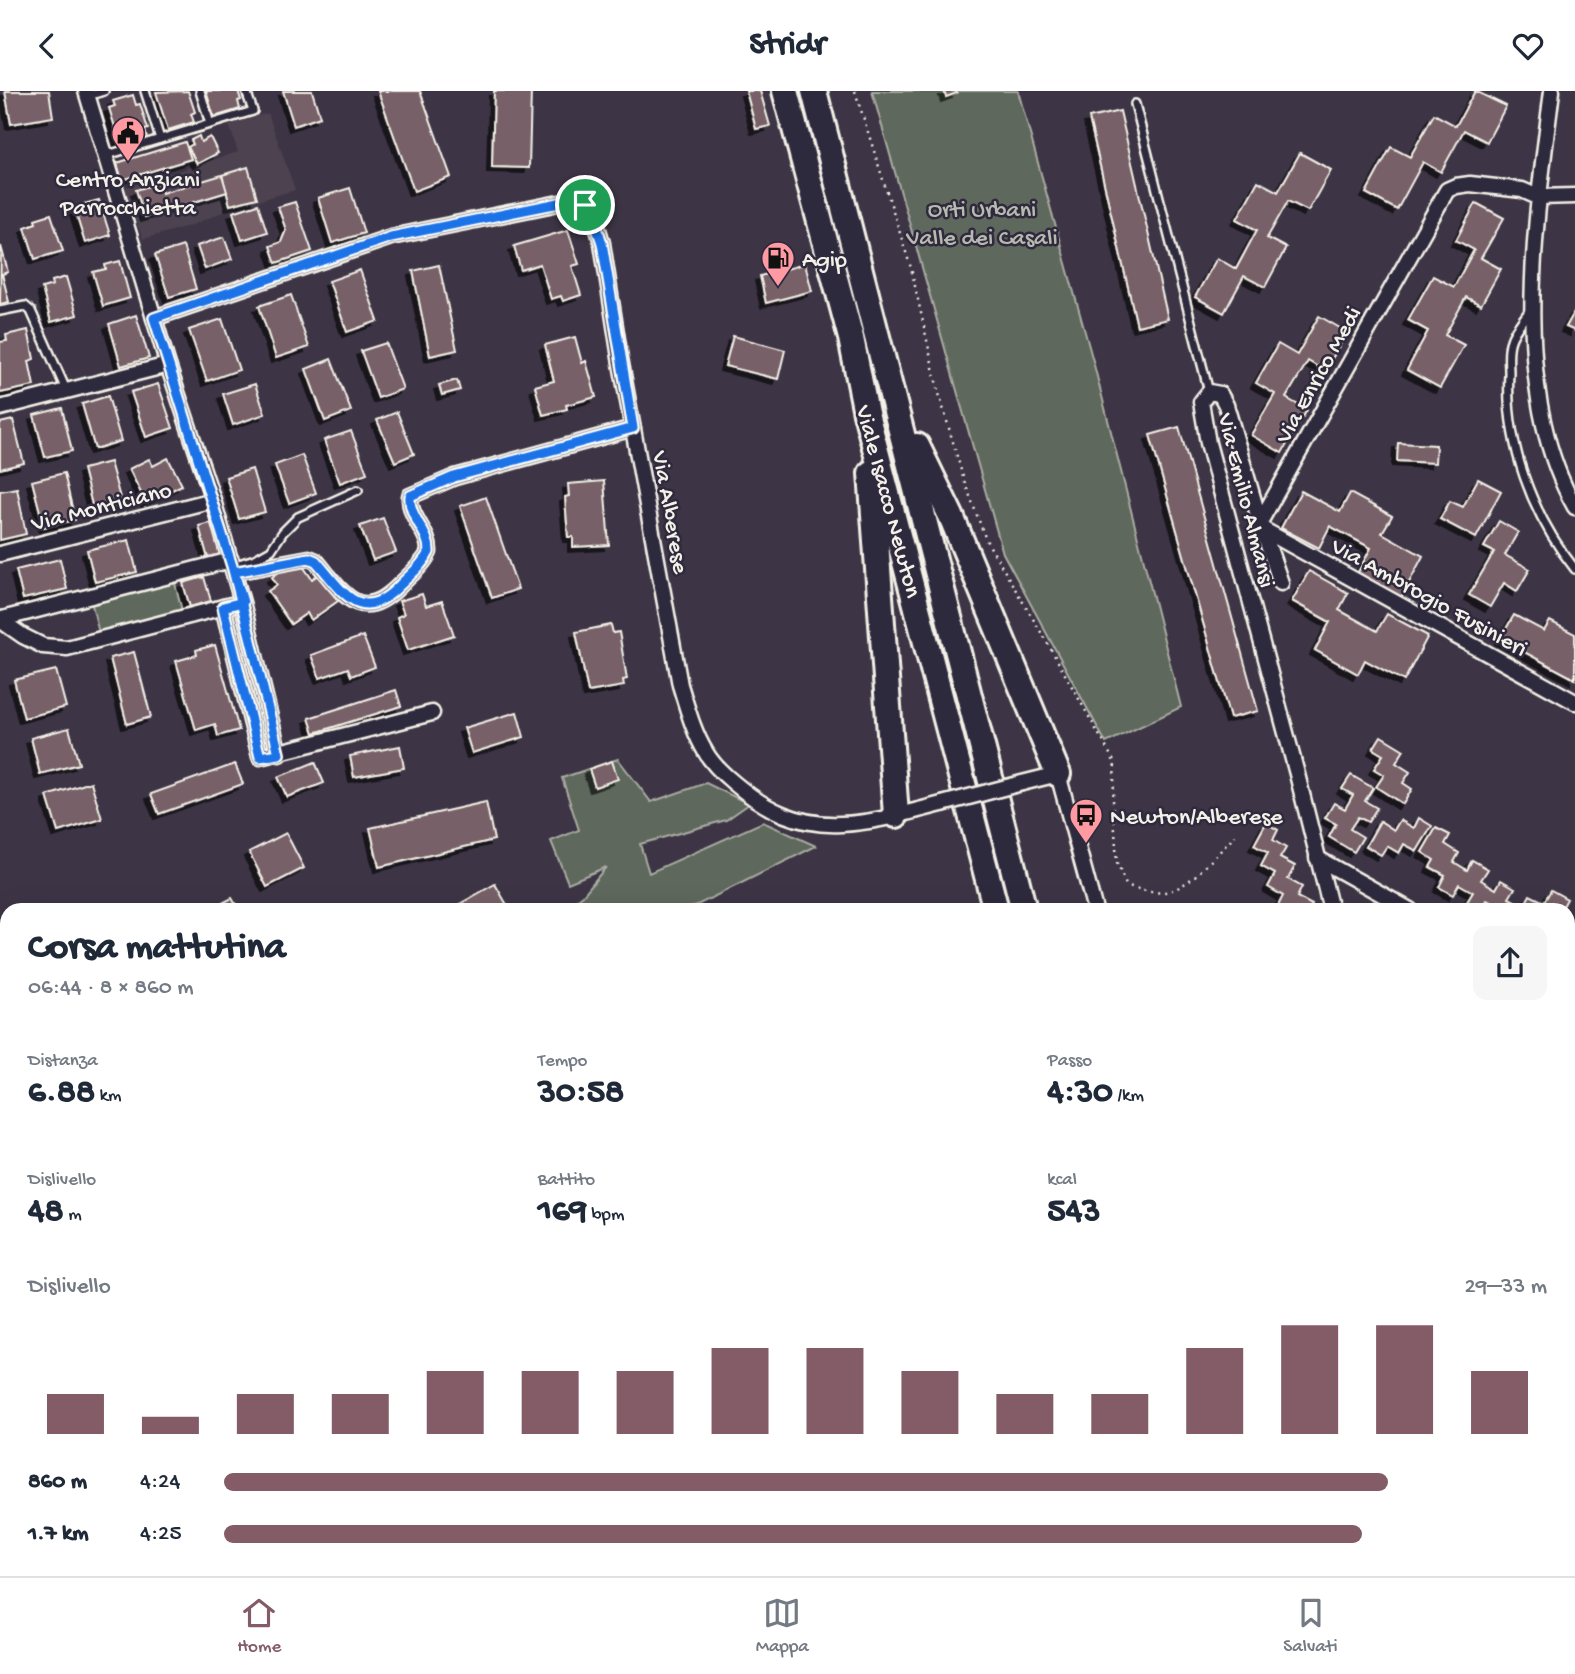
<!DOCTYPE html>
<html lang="it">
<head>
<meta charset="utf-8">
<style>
  :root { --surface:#fff; --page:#f6f6f7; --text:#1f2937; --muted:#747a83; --line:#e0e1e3; --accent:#845c67 }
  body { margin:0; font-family:"Gochi Hand",sans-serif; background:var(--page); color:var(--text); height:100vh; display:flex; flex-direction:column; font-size:26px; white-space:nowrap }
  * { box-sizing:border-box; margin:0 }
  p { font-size:23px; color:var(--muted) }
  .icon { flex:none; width:38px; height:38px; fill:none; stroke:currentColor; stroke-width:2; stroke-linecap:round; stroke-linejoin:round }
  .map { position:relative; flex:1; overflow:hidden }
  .drawer { position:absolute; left:0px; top:812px; width:1575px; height:674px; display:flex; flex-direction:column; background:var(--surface); border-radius:21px 21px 0 0; box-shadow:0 7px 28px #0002 }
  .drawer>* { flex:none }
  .pin { position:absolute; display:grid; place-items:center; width:60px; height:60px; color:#fff; margin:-30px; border:4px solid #fff; border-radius:50%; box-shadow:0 2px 7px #0007 }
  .round { display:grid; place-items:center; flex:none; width:74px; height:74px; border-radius:14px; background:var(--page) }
  .head { display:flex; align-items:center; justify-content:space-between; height:119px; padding:0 28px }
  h1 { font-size:38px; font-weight:800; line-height:52px }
  .metrics { display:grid; grid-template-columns:repeat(3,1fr); gap:10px; height:119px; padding:7px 28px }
  .metrics div { display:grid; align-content:center }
  .metrics b { font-size:35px; font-weight:800 }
  .metrics small { font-size:19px; font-weight:400 }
  .metrics p { font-size:19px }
  .chart { height:196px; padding:14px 28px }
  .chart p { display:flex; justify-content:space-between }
  .chart svg { width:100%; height:126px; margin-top:7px; stroke:var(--accent); stroke-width:6 }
  ul { padding:0 28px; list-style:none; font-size:23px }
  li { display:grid; grid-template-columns:112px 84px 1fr; align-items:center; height:52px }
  li i { height:18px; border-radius:9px; background:var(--accent) }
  header { display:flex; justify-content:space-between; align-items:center; height:91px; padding:0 28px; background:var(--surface); font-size:32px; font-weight:800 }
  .tabs { display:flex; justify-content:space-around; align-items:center; height:98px; border-top:2px solid var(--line); background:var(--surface); font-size:19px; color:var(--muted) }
  .tabs a { display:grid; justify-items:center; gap:4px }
  .tabs .on { color:var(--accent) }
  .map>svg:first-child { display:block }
  .built { fill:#4e424f }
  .green { fill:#5e685c; stroke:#a9aca2; stroke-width:2 }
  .building { fill:#776067; stroke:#f4f1e8; stroke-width:2; filter:url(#shadow) }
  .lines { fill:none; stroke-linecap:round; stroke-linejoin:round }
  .lane-casing { stroke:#f4f1e8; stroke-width:12 }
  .street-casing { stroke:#f4f1e8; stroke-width:19 }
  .highway-casing { stroke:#f4f1e8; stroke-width:30 }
  .path { stroke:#f4f1e8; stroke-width:2.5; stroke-dasharray:2 5; stroke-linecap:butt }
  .lane { stroke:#2f2a3d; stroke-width:7 }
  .street { stroke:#2f2a3d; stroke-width:14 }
  .highway { stroke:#2f2a3d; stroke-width:24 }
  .street-bridge-casing { stroke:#f4f1e8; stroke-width:19; stroke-linecap:butt }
  .street-bridge { stroke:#2f2a3d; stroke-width:14 }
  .route-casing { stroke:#fff; stroke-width:14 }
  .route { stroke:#1a73e8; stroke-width:9 }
  .labels { text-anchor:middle; stroke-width:5; stroke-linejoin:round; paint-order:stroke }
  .poi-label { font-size:24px; fill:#f4f1e8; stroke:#2f2a3d; text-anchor:start }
  .park-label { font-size:24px; fill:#b8bab0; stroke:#2f2a3d }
  .street-label { font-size:24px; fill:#f4f1e8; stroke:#2f2a3d }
</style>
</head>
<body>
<header><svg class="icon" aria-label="back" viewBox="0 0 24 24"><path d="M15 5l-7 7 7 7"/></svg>Stridr<svg class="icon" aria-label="heart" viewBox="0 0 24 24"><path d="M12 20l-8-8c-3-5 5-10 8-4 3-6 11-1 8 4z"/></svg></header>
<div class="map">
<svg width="1575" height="1485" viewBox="0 0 1575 1485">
  <defs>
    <filter id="shadow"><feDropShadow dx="-5" dy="5" stdDeviation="0" flood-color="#0009"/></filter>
  </defs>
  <rect width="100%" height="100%" fill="#3d3545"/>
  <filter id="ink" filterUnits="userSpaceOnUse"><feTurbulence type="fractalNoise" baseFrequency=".0143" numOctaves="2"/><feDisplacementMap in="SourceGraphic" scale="14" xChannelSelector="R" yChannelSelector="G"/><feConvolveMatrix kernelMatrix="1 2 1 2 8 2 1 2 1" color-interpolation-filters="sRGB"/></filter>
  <g filter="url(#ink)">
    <path class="built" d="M268,22L295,99L230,118L192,134L143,148L136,130L129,132L120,98L238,61L229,34Z"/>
    <g class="green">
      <path d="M872,0H1018L1093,270L1181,616L1106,652L1003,462Z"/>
      <path d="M174,488L182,520L99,542L91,510Z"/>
      <path d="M618,668L651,711L706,692L749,713L726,729L640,753L649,782L763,731L816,755L687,819H563L583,804L606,776L568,792L551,750L579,739L562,687Z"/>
      <path d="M975,1479H1059L1053,1485H976Z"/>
    </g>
    <g class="building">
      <path d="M5,0H49L53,26L11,33Z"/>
      <path d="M188,0L195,21L191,23L194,31L168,39L156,1Z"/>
      <path d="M206,0H238L241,9L238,10L240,18L214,26Z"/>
      <path d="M283,0H312L320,26L294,35Z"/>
      <path d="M378,0H420L451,86L414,100Z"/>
      <path d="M494,0H531L529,77L492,76Z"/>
      <path d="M746,0H760L770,35L756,38Z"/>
      <path d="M944,0H956L957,2L946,6Z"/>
      <path d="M1475,0L1506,15L1487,51L1464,39L1441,81L1423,71L1397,119L1366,102L1391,56L1410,66L1434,23L1456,35Z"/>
      <path d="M133,4L136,14L140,13L148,38L145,39L147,47L121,55L109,17L115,15L113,10Z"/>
      <path d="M1120,20L1168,228L1137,235L1089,27Z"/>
      <path d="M199,45L201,51L210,46L218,62L197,73L188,56L193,53L191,49Z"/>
      <path d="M185,51L191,68L122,89L117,72Z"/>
      <path d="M1300,62L1331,79L1308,120L1288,110L1267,147L1286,157L1265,196L1244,185L1224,222L1195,206L1217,167L1236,178L1257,139L1237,128L1258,90L1278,101Z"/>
      <path d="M248,76L257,107L230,114L222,84Z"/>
      <path d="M222,84L227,101L145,126L136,99L159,92L162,102Z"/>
      <path d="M350,97L364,142L332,152L318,107Z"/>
      <path d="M99,109L110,144L85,152L75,120L85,117L84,113Z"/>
      <path d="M295,111L312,160L276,172L270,155L281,151L286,139L278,116Z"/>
      <path d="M1476,112L1504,127L1481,167L1501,178L1481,214L1466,206L1445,244L1464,254L1440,297L1407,279L1428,240L1408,229L1433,185L1454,196L1474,159L1456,149Z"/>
      <path d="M258,113L267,141L242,149L233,121Z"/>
      <path d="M51,123L63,160L35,168L25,136L36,132L35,128Z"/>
      <path d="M568,139L579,173L572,175L581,204L563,210L561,205L551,208L540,173L521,179L514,155Z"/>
      <path d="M224,146L232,168L205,178L197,155Z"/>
      <path d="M1,155L8,181L2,183L9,211L0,213Z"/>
      <path d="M183,155L196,198L169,206L155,164Z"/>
      <path d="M120,170L130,207L103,215L93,181L106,178L105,174Z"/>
      <path d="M805,173L812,200L766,212L760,185Z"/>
      <path d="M439,174L457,259L430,265L413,180Z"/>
      <path d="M360,179L378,230L347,241L329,190Z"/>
      <path d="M66,186L77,224L51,231L42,197L53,194L52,190Z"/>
      <path d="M291,204L309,256L276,267L259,215Z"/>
      <path d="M1575,220V240L1566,236Z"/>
      <path d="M136,224L149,267L121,275L109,233Z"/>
      <path d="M1319,225L1347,241L1325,280L1308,270L1286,307L1307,319L1282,362L1251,344L1275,303L1256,292L1278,253L1297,264Z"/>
      <path d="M222,228L239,279L207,290L189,239Z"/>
      <path d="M28,239L34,268L29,270L34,295L0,302V251L7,250L6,244Z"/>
      <path d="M733,245L785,259L778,288L725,275Z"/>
      <path d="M575,246L582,272L586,270L596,306L566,314L567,318L543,324L535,295L554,290L545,254Z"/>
      <path d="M386,252L403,298L378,307L361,260Z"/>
      <path d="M331,268L351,320L325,330L306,278Z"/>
      <path d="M457,289L460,299L442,304L439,294Z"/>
      <path d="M158,293L173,337L146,346L131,301Z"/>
      <path d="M255,293L265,323L233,334L223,303Z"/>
      <path d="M108,305L121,350L95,358L82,313Z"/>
      <path d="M62,317L72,360L45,366L34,324Z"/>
      <path d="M397,321L414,363L395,371L377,329Z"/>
      <path d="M13,329L24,372L0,378V332Z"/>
      <path d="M1179,336L1258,620L1230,627L1150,344Z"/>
      <path d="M351,340L367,382L340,392L324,349Z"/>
      <path d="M1398,352L1436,354L1435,372L1397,370Z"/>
      <path d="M302,364L316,402L289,412L275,374Z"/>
      <path d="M168,367L182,394L146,412L129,378L149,368L153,375Z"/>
      <path d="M110,371L122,414L94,422L83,378Z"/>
      <path d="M252,378L265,421L239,428L226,386Z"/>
      <path d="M64,382L75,429L44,436L32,390Z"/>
      <path d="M1478,388L1501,400L1476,447L1440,428L1450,410L1463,416Z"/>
      <path d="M604,390L609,454L573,456V446H568L565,406L569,405L568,393Z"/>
      <path d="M17,397L26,443L0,449V400Z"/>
      <path d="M1301,400L1340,421L1350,402L1392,425L1382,442L1423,465L1401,507L1357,483L1371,457L1330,435L1319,457L1281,437Z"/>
      <path d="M486,406L518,498L492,507L460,415Z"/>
      <path d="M383,427L396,461L373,469L360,435Z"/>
      <path d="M1499,430L1518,441L1505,464L1530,478L1517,500L1504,492L1490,516L1469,504L1494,461L1484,456Z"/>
      <path d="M214,431L224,467L209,471L199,435Z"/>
      <path d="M129,449L137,481L95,491L87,459Z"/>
      <path d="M60,468L67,498L23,508L16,479Z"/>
      <path d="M298,468L312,488L319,483L338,510L311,529L307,522L291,533L268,500L277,494L272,486Z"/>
      <path d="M1309,480L1348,502L1339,519L1377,540L1387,523L1428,545L1404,590L1365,569L1358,583L1315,559L1330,531L1292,510Z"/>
      <path d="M204,486L211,510L190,516L183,492Z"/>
      <path d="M422,503L426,515L442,510L454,544L408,559L397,526L404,523L399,510Z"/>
      <path d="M1514,524L1544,540L1550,530L1575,543V588L1500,548Z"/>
      <path d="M611,534L613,542L619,541L627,588L623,589L624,595L588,601L576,541Z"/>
      <path d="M363,545L375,576L351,585L348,577L320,587L311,564Z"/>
      <path d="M215,554L239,639L218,645L215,633L196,639L176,570L197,564L196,559Z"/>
      <path d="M134,561L151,626L127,633L110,567Z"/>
      <path d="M56,579L66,616L24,627L14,589Z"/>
      <path d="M396,599L401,615L314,642L309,627Z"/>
      <path d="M517,621L524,646L472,662L464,637Z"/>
      <path d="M69,637L79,673L40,683L31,647Z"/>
      <path d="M1381,645L1404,659L1396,672L1410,681L1403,692L1412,698L1403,713L1376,696L1384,684L1374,678L1383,664L1373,658Z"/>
      <path d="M400,655L404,677L354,686L350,665Z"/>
      <path d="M612,670L618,688L595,696L589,678Z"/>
      <path d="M315,671L324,692L287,706L278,686Z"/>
      <path d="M235,673L243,693L159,723L151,703Z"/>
      <path d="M1351,684L1373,697L1365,710L1377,717L1368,731L1358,726L1350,738L1363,746L1354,761L1329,746L1336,733L1325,727L1334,712L1345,718L1353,704L1342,698Z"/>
      <path d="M91,691L102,728L58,741L47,705Z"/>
      <path d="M486,711L494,749L379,776L370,737Z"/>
      <path d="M1419,727L1432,735L1417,760L1404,753L1399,762L1387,755L1381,764L1366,755L1380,730L1394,739L1400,729L1414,737Z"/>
      <path d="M1266,732L1278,739L1273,749L1286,757L1280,767L1295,775L1288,788L1302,796L1297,806L1312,814L1309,819H1284L1278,815L1283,805L1268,796L1275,783L1261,775L1268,762L1254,754Z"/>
      <path d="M1436,737L1450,744L1445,753L1459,762L1454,771L1467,779L1472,769L1488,778L1481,789L1496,798L1501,789L1515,797L1509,807L1524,815L1530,804L1544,811L1551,799L1567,808L1561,819H1501L1502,817L1487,809L1481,819L1467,811L1473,801L1459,793L1453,804L1439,796L1445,784L1430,776L1434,769L1422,761Z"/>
      <path d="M286,742L304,777L267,796L249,761Z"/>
      <path d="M495,793L510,819H449Z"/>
      <path d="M232,807L239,819H209Z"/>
      <path d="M1575,839V866L1568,862V844L1571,846Z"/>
      <path d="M1568,937L1575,941V990L1568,986V971L1570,967L1568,965Z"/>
      <path d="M1572,1059L1575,1060V1098L1568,1095V1067Z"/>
      <path d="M0,1408L7,1426V1479H16L17,1482L0,1485Z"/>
      <path d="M377,1479H430L431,1480L426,1485H398L394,1481L391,1485H383Z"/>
      <path d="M559,1479H586L591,1485L596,1480L601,1485H563Z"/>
      <path d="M697,1479H724L730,1485H704Z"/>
      <path d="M813,1479H847L849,1485H814Z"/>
      <path d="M879,1479H905L907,1485H881Z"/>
      <path d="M1400,1479H1421L1401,1485Z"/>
    </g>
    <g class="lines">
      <defs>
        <g id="lane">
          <path d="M145,0L160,48"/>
          <path d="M200,0L210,33"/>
          <path d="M88,5L104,0"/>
          <path d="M1135,13L1209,301"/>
          <path d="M104,65L253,20L246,0"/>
          <path d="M1531,217C1525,227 1514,239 1511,249C1507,259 1509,272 1509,282C1505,352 1532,424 1575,478"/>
          <path d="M0,220L25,215L31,220L67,301"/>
          <path d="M232,475L255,468L271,459L283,441L298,426L358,399"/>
        </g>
        <g id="street">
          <path d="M86,0L168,274L213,409L242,511L279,663"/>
          <path d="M1552,0C1536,127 1508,299 1575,416"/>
          <path d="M154,227L391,146L564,111L585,114L595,128L602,152L620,267L680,594C687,616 693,640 705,660C712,673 723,683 734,692C766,719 798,735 841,733C875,732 909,721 942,713"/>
          <path d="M0,317L168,274"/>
          <path d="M1260,431L1447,99L1456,95L1470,93L1522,99L1538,106L1575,105"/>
          <path d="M1264,439L1575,611"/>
          <path d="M0,463L213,409"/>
          <path d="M234,481L309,467L316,470C344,503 360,535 400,494C410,484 423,474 429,461C430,441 408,426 410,405L455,386L633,337"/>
          <path d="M1281,492L1260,431L1226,314L1220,303L1209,301L1201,311L1208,352L1297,683L1331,819"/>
          <path d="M223,516L260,666L432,622"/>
          <path d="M2,528L231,469"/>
          <path d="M0,529L23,545L43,555L67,557L231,514"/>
          <path d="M1022,692L1058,683L1095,819"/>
          <path d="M1317,767L1410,819"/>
          <path d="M1568,907L1575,911"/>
          <path d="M1568,1039L1575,1037"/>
          <path d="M1568,1121L1575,1119"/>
          <path d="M0,1363L7,1372"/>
          <path d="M38,1479L39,1485"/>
          <path d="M87,1479L92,1485"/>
          <path d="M357,1479L363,1485"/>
          <path d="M629,1479L635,1485"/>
          <path d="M1266,1479L1267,1485"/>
          <path d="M488,1485L490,1479"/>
        </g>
        <g id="highway">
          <path d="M785,0L851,247L866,322L996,819"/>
          <path d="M814,0L1024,819"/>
          <path d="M917,355L951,425L1058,683"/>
          <path d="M871,382L896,724"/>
          <path d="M1165,1479L1166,1485"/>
          <path d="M1192,1479L1193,1485"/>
        </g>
      </defs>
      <use href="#lane" class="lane-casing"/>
      <use href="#street" class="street-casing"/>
      <use href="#highway" class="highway-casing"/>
      <g class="path">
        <path d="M855,0L911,177L938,299L963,386L986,449L1048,553L1115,672L1113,709L1117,772L1126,794C1138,798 1151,803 1165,801C1189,798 1217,762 1235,745"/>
        <path d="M113,1479L118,1485"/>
      </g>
      <use href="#lane" class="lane"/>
      <use href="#street" class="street"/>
      <use href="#highway" class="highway"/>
      <defs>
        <path id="street-bridge" d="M942,713L1022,692"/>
      </defs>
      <use href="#street-bridge" class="street-bridge-casing"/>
      <use href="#street-bridge" class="street-bridge"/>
    </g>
  </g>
  <g class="lines" filter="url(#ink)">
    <defs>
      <path id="route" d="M585,114L564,111L391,146L154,227L232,475C248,537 264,600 279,663L260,666L223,516L243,511L234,481L309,467L316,470C344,502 361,535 400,494C410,484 423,474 429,461C430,441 408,426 410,405L454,386L633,337L602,152L594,128L585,114"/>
    </defs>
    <use href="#route" class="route-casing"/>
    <use href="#route" class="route"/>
  </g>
  <defs>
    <symbol id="civic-pin" viewBox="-11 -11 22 30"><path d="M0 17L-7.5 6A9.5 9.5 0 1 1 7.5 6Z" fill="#ff9aa2" stroke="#2f2a3d"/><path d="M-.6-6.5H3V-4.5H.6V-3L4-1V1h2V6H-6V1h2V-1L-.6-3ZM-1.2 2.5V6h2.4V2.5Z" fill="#111"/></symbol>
    <symbol id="fuel-pin" viewBox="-11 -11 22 30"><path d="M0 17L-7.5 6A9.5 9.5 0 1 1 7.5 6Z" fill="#ff9aa2" stroke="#2f2a3d"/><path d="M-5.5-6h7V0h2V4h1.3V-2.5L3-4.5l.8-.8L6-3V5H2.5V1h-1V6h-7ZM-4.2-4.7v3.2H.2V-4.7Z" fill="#111"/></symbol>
    <symbol id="bus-pin" viewBox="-11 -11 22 30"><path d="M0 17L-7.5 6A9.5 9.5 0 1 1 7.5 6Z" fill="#ff9aa2" stroke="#2f2a3d"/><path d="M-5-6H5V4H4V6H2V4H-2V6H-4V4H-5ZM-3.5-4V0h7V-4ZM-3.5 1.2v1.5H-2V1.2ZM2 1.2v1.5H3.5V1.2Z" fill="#111"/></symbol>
  </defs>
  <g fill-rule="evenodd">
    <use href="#civic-pin" x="109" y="23" width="38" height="52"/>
    <use href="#fuel-pin" x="759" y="148" width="38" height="52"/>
    <use href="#bus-pin" x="1067" y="705" width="38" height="52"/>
  </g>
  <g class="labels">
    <g class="poi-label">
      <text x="128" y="95" text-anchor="middle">Centro Anziani<tspan x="128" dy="28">Parrocchietta</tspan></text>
      <text x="802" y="175">Agip</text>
      <text x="1110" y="732">Newton/Alberese</text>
    </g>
    <g class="park-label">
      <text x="982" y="125">Orti Urbani<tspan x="982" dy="28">Valle dei Casali</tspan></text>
    </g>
    <g class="street-label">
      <text transform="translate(1317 283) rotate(-61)" y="8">Via Enrico Medi</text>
      <text transform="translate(1248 409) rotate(76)" y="8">Via Emilio Almansi</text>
      <text transform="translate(890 410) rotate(75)" y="8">Viale Isacco Newton</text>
      <text transform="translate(101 414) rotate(-14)" y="8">Via Monticiano</text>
      <text transform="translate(672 421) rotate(80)" y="8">Via Alberese</text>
      <text transform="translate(1430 505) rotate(29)" y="8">Via Ambrogio Fusinieri</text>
    </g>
  </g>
</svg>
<div class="pin" style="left:585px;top:114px;background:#1e9e55"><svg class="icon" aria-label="arrive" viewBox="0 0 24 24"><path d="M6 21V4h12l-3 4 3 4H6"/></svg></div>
<section class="drawer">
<div class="head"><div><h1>Corsa mattutina</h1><p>06:44 · 8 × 860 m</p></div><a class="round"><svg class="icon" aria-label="share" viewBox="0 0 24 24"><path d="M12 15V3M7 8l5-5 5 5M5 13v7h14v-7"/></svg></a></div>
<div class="metrics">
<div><p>Distanza</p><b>6.88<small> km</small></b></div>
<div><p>Tempo</p><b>30:58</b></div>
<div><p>Passo</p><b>4:30<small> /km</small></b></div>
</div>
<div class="metrics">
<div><p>Dislivello</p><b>48<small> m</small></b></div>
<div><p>Battito</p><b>169<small> bpm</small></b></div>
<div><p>kcal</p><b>543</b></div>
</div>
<div class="chart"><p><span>Dislivello</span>29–33 m</p>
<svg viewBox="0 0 160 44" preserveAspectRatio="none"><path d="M5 44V30M15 44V38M25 44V30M35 44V30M45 44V22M55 44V22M65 44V22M75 44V14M85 44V14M95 44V22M105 44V30M115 44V30M125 44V14M135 44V6M145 44V6M155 44V22"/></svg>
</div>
<ul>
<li><b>860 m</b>4:24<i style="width:88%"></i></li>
<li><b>1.7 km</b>4:25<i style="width:86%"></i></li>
</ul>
</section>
</div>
<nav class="tabs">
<a class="on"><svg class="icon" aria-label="home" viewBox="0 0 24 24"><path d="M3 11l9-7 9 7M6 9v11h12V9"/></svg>Home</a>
<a><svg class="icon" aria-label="map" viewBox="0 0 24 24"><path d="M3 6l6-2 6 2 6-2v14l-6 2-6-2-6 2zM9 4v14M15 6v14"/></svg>Mappa</a>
<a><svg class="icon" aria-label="saved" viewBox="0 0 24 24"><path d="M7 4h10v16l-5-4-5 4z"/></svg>Salvati</a>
</nav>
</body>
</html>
